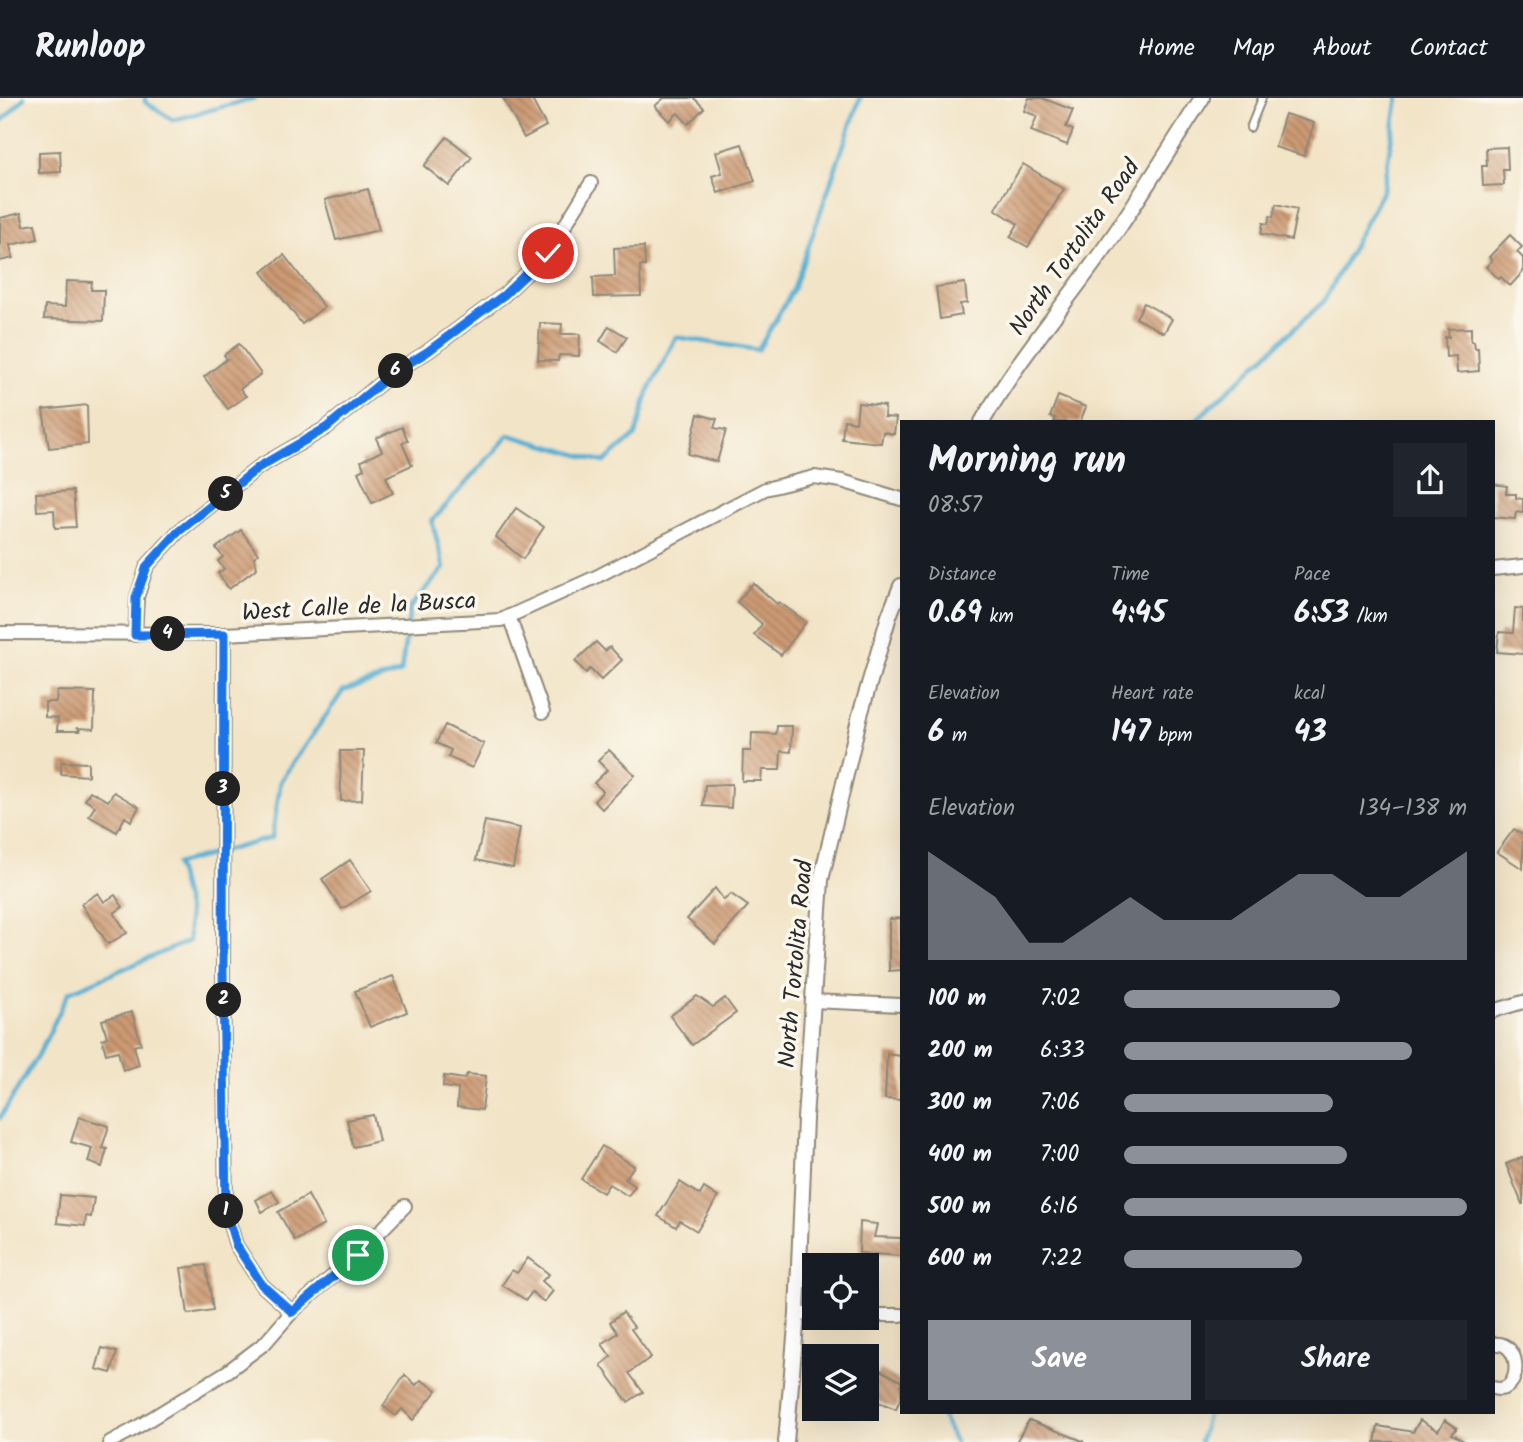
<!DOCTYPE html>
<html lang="en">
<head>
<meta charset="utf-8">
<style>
  :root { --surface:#171b24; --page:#20242c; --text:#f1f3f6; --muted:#9ea1a6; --line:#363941; --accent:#8c9099 }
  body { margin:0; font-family:Kalam,sans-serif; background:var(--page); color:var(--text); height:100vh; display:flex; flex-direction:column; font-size:26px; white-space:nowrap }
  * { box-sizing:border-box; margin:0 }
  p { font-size:23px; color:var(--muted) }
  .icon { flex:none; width:38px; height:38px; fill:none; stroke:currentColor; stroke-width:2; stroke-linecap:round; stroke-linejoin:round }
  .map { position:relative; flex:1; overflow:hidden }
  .sheet { position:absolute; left:900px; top:322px; width:595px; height:994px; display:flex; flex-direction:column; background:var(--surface); border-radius:0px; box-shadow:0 7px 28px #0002 }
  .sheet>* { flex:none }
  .tools { position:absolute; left:802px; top:1155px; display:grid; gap:14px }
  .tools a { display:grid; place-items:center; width:77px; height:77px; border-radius:0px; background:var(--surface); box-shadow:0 7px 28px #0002; font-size:35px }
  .pin { position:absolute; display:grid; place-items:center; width:60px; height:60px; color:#fff; margin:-30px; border:4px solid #fff; border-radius:50%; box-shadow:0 2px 7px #0007 }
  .km { position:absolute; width:35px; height:35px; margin:-18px; border-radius:50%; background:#222; color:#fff; font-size:19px; line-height:35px; text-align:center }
  .round { display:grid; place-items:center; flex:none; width:74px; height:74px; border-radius:0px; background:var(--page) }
  .overview { display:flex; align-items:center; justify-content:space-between; height:119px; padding:0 28px }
  h1 { font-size:38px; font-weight:800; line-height:52px }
  .stats { display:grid; grid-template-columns:repeat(3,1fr); gap:10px; height:119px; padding:7px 28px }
  .stats div { display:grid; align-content:center }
  .stats b { font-size:30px; font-weight:800 }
  .stats small { font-size:19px; font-weight:400 }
  .stats p { font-size:19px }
  .chart { height:196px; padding:14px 28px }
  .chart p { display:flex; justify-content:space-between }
  .chart svg { width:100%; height:126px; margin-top:7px; fill:var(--accent); opacity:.7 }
  .primary-button { display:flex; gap:14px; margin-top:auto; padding:14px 28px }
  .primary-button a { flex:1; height:80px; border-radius:0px; background:var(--accent); color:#fff; font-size:28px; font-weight:800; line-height:80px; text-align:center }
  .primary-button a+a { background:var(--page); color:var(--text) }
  ul { padding:0 28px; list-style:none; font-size:23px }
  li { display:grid; grid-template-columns:112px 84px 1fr; align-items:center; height:52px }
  li i { height:18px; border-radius:9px; background:var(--accent) }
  header { display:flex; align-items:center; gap:42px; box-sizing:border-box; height:98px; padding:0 35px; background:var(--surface); border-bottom:2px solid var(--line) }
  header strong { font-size:33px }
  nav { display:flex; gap:38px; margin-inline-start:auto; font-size:24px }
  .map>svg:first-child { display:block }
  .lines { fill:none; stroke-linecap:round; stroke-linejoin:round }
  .stream { stroke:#55aed2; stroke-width:4.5 }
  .building { fill:url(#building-back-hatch) }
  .service-casing { stroke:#8e8879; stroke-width:10 }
  .minor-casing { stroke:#8e8879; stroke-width:16 }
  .tertiary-casing { stroke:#8e8879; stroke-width:18 }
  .service { stroke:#fff; stroke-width:6 }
  .minor { stroke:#fff; stroke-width:12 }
  .tertiary { stroke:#fff; stroke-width:14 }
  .route-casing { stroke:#fff; stroke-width:14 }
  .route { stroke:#1a73e8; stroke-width:9 }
  .labels { text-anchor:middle; stroke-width:7; stroke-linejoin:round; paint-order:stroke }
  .street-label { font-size:24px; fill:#2b2b2b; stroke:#fbf7ec }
</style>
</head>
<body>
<header>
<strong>Runloop</strong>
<nav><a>Home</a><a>Map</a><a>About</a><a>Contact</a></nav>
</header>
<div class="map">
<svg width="1523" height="1344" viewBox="0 0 1523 1344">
  <defs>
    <pattern id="building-back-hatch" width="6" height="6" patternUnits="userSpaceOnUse" patternTransform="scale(1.75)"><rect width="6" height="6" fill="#cc9a73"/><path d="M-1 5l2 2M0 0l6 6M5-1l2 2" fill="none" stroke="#a67e5f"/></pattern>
  </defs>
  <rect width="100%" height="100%" fill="#fbf7ec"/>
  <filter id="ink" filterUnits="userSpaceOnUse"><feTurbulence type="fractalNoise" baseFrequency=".0143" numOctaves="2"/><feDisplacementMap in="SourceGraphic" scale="14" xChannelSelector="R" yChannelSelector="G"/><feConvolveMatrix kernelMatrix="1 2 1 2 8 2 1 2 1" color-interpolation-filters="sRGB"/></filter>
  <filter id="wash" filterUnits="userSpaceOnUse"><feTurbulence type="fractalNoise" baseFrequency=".00686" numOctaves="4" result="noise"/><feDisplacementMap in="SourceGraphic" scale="28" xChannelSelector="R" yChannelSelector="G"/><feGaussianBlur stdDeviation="1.57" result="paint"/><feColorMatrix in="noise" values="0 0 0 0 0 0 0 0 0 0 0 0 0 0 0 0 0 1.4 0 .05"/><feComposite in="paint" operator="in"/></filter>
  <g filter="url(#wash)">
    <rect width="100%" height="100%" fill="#f2e4c7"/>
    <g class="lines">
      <g class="stream">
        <path d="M145,0V4L173,22L255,0"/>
        <path d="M0,25L24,0"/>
        <path d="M1194,324L1324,203L1383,92L1398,0"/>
        <path d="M0,1020L41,952L69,894L189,843L188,813L176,766L272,740L281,682L343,593L401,574L410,510L444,470L432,423L509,337L604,364L636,337L648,294L676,239L758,252L794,190L860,0"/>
        <path d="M940,1314L955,1344"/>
        <path d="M1200,1344L1208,1314"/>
      </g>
    </g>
    <g id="blocks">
      <g class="building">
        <path d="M503,0H531L546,28L524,40Z"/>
        <path d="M664,0H694L704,10L688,26L678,15L669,23L655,8Z"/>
        <path d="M1029,0H1042L1073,12L1066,29L1073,32L1067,47L1031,33L1037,18L1024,13Z"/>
        <path d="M1285,16L1314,25L1304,58L1275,49Z"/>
        <path d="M447,39L472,59L449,88L424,68Z"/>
        <path d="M742,46L755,83L718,95L712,78L722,75L716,54Z"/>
        <path d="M1507,49L1508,72H1503L1504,87L1483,88L1482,68H1487L1486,50Z"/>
        <path d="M60,53L61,74L39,75V54Z"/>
        <path d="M1023,66L1064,91L1028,149L1010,139L1018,126L995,111Z"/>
        <path d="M368,91L379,132L336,142L325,102Z"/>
        <path d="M1276,106L1297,111L1291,142L1261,136L1263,125L1268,126L1270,118L1273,119Z"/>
        <path d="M21,115L24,128L35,126L38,141L10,147L13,160L0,163V120Z"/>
        <path d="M1510,137L1522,149L1517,154L1523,160V174L1510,188L1501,179L1499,181L1486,169L1492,162L1489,159Z"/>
        <path d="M644,149L645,168H640L641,198L594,199L593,179L615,178L614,150Z"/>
        <path d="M284,157L324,209L302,226L262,174Z"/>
        <path d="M66,183L92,184L91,192H104L103,223L44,221L45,208L65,209Z"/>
        <path d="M965,185L967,205L960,206L962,217L940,221L936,189Z"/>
        <path d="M1144,205L1172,221L1164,235L1136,220Z"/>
        <path d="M540,225L562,226L561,236H580L579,258L559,257L558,263L538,262Z"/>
        <path d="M609,228L627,239L617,254L600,243Z"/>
        <path d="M1471,230V243H1474L1475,250H1478L1479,273L1457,275L1456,258L1446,259L1445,239H1449L1448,231Z"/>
        <path d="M239,246L261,276L240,291L246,298L228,311L204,279L227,261L224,257Z"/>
        <path d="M1058,298L1086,309L1080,324H1054L1055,320L1050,319Z"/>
        <path d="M858,305L885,308L884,319L896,320L894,336L883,334L881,345L842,341L844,322L856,324Z"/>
        <path d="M87,307L88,346L49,350L43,312Z"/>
        <path d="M698,316L717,321L714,330L726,332L717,364L688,356Z"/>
        <path d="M402,329L408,343L402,345L412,367L386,379L393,395L372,405L358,374L364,371L361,363L382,353L376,340Z"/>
        <path d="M1493,386L1507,388L1506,396H1516V400L1523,401V415L1516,414L1515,421L1493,419Z"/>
        <path d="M73,393L76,429L55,430L54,412L37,413L36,395Z"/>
        <path d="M516,410L544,429L523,461L496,439Z"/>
        <path d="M241,432L258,456L254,459L257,470L229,491L218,475L224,471L218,463L223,459L216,450Z"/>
        <path d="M753,485L777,506L779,504L806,524L781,557L754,537L762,526L737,504Z"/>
        <path d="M1515,510L1523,511V556L1497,554L1499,534L1513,535Z"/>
        <path d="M596,544L605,553L610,549L622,562L601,582L590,571L586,575L575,563Z"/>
        <path d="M57,593L95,594L94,631L78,630L80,633H57L58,620L45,619V604H56Z"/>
        <path d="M445,627L484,646L472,670L448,659L451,652L436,645Z"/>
        <path d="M777,628H792L791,654L781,653L780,672H762L761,683H742L743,653H751L752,635L776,636Z"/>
        <path d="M609,652L635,677L602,711L594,703L603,693L594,685L607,672L598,663Z"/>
        <path d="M340,653H364L362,702L341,703Z"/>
        <path d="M61,664L88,665V678L61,676Z"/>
        <path d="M732,686L731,710L703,708L705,687Z"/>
        <path d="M90,693L108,703L114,694L139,709L131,723L125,719L117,734L89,718L95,708L85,702Z"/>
        <path d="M485,723L520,730L513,770L476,762Z"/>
        <path d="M1514,731L1523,737V771L1497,754Z"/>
        <path d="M350,762L371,793L342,811L322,781Z"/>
        <path d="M715,790L724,802L731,796L748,808L715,846L687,821Z"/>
        <path d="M98,795L104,804L115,797L123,809L114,815L127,835L108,846L81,806Z"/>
        <path d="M901,820V872L889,873V821Z"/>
        <path d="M393,878L407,914L370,929L355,893Z"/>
        <path d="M697,898L713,909L725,900L736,915L692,947L670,918Z"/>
        <path d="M132,914L141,946L134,948L139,967L123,972L118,953L106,956L102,941L107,939L102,922Z"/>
        <path d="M887,956L901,958V1002L885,1001Z"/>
        <path d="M467,976L486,978L482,1012L457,1009L458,991L443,989L444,978L464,981Z"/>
        <path d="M373,1017L379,1043L353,1049L347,1022Z"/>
        <path d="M79,1019L109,1028L102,1050L107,1051L102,1069L88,1064L92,1050L71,1044Z"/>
        <path d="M602,1048L634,1068L625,1081L635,1088L628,1098L609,1086L603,1095L581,1081Z"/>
        <path d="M1523,1059V1106H1522L1506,1066Z"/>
        <path d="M680,1084L700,1097L704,1090L718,1099L697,1133L680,1123L676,1129L658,1118Z"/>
        <path d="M272,1093L279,1104L262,1114L256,1102Z"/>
        <path d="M60,1097L94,1100L91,1119L86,1118L85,1128L57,1125Z"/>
        <path d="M308,1097L324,1127L295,1143L278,1114Z"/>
        <path d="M860,1124L877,1126L874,1139L901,1140V1158L859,1155Z"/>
        <path d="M528,1160L549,1176L542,1183L553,1193L544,1204L532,1194L526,1202L502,1187L512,1172L517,1175Z"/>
        <path d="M206,1167L213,1212L188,1216L181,1170Z"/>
        <path d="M623,1214L634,1229L631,1231L651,1259L629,1275L643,1294L628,1304L601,1267L611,1259L602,1246L618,1235L610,1224Z"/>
        <path d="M102,1250L117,1254L111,1275L96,1271Z"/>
        <path d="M880,1272L901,1283V1299L896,1311L866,1299V1277L875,1282Z"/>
        <path d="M405,1277L416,1287L421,1282L437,1292L413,1322L402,1311L396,1318L383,1308Z"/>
        <path d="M1029,1322L1083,1343V1344H1016Z"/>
        <path d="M1420,1322L1438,1333L1445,1322L1457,1330L1452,1336L1466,1344H1375L1378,1328L1413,1334Z"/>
      </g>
    </g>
  </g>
  <g filter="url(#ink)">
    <use href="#blocks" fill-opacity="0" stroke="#8e8879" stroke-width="2"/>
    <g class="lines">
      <defs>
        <path id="service" d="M1250,30L1262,0"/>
        <g id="minor">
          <path d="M1493,471L1523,468"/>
          <path d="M509,518L543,614"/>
          <path d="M0,535L224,536L501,522L596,479L765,391L814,379L842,383L901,401"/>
          <path d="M224,536L223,875L226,1114L236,1147L262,1187L292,1214"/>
          <path d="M135,537L137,499L147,468L178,434L259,369L326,330L393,275L427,254L504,197L548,155L591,85"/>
          <path d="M812,903L901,907"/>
          <path d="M1493,913L1523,904"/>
          <path d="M797,1216H814"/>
          <path d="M866,1217H901"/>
          <path d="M1493,1246C1523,1241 1523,1299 1493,1290"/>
          <path d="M110,1344L131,1333L228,1273L265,1245L292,1214L357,1157L405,1108"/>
        </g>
        <g id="tertiary">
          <path d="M982,324C1021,255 1074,196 1118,131C1147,88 1174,44 1202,0"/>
          <path d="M786,1344L797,1216L805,1021L821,782L860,617L889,518L901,488"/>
        </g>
      </defs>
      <use href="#service" class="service-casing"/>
      <use href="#minor" class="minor-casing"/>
      <use href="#tertiary" class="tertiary-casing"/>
      <use href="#service" class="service"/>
      <use href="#minor" class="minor"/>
      <use href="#tertiary" class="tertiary"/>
    </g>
  </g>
  <g class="lines" filter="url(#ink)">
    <defs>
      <path id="route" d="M358,1157L292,1214L262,1187L236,1147L226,1114L223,875L224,536L135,537L136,499L147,468L178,434L259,369L326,330L393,275L427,254L504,197L548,155"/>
    </defs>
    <use href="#route" class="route-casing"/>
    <use href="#route" class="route"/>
  </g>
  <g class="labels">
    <g class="street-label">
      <text transform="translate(1074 149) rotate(-55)" y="8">North Tortolita Road</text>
      <text transform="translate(359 508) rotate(-3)" y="8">West Calle de la Busca</text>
      <text transform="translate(795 866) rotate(-85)" y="8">North Tortolita Road</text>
    </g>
  </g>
</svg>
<div class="tools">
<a><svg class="icon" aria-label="locate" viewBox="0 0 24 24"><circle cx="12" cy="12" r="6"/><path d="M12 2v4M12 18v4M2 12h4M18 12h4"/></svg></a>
<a><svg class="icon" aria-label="layers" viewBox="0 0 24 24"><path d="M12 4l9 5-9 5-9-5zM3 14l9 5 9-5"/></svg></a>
</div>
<div class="pin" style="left:358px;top:1157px;background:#1e9e55"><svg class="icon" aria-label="arrive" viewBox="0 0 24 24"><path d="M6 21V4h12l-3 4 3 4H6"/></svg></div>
<div class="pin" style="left:548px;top:155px;background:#d93025"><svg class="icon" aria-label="check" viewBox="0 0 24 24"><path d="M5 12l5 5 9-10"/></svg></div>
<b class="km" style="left:226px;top:1113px">1</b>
<b class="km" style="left:224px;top:902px">2</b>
<b class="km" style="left:223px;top:691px">3</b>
<b class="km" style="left:168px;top:536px">4</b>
<b class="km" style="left:226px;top:396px">5</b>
<b class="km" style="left:396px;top:273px">6</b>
<section class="sheet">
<div class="overview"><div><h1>Morning run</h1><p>08:57</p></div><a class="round"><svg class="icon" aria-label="share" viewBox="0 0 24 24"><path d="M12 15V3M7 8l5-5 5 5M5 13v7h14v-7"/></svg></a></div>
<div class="stats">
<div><p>Distance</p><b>0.69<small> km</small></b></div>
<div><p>Time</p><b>4:45</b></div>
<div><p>Pace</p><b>6:53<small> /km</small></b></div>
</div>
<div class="stats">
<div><p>Elevation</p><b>6<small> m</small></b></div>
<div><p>Heart rate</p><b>147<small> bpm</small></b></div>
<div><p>kcal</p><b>43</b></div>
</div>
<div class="chart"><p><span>Elevation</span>134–138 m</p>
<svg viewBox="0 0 160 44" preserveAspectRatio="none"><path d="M0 44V6L10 14L20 22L30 38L40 38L50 30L60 22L70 30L80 30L90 30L100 22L110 14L120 14L130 22L140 22L150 14L160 6V44z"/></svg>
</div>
<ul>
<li><b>100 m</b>7:02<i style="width:63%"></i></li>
<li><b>200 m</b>6:33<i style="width:84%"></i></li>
<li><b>300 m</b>7:06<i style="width:61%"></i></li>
<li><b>400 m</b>7:00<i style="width:65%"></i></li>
<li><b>500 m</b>6:16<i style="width:100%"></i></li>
<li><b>600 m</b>7:22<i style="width:52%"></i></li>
</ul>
<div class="primary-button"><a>Save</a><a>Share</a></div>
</section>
</div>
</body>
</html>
